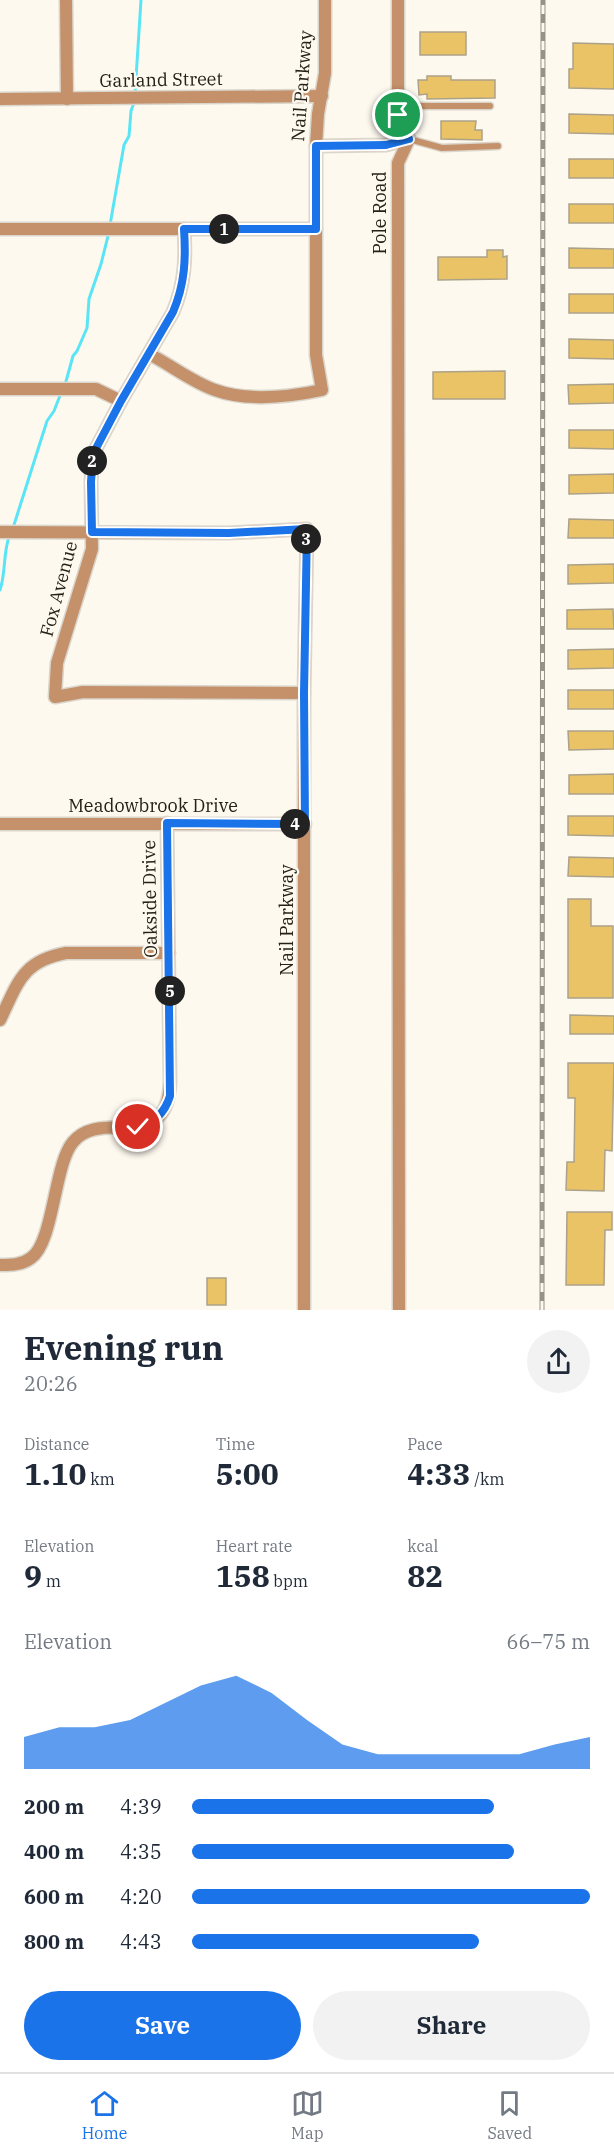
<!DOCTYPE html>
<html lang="en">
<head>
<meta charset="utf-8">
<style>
  :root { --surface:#fff; --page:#f2f2f3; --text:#1f2937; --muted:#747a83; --line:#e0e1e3; --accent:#1a73e8 }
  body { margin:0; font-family:"IBM Plex Serif",serif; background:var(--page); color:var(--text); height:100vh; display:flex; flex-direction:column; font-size:22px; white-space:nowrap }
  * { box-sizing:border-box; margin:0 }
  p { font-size:20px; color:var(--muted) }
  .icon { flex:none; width:33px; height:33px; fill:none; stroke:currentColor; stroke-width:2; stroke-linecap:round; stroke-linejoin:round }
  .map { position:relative; height:1310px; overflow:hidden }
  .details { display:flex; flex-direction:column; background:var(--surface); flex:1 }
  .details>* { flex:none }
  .pin { position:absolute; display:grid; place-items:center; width:51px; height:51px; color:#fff; margin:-26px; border:3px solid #fff; border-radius:50%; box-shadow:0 2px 6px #0007 }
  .km { position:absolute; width:30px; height:30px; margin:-15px; border-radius:50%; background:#222; color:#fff; font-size:16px; line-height:30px; text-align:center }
  .round { display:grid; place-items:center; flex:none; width:63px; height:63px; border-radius:32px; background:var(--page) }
  .head { display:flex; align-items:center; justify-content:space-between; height:102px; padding:0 24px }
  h1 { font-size:33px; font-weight:700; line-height:45px }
  .metrics { display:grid; grid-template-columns:repeat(3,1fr); gap:9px; height:102px; padding:6px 24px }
  .metrics div { display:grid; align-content:center }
  .metrics b { font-size:30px; font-weight:700 }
  .metrics small { font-size:16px; font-weight:400 }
  .metrics p { font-size:16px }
  .chart { height:168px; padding:12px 24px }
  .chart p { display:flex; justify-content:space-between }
  .chart svg { width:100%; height:108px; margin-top:6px; fill:var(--accent); opacity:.7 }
  .primary-button { display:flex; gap:12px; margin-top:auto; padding:12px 24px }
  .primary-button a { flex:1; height:69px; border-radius:36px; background:var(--accent); color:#fff; font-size:24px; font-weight:700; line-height:69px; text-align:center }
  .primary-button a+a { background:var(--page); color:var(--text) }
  ul { padding:0 24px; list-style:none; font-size:20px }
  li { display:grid; grid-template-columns:96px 72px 1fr; align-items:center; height:45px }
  li i { height:15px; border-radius:8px; background:var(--accent) }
  .menu { display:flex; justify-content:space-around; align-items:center; height:84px; border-top:2px solid var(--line); background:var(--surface); font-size:16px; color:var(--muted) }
  .menu a { display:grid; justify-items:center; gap:3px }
  .menu .active { color:var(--accent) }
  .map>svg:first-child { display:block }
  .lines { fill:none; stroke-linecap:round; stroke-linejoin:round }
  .stream { stroke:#5ae5f6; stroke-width:3 }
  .building { fill:#e9c365; stroke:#aca28a; stroke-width:1.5 }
  .lane-casing { stroke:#dbd6cc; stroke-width:9 }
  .street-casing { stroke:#dbd6cc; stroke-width:15 }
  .lane { stroke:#c4916b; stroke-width:6 }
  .street { stroke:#c4916b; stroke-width:12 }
  .rail-casing { stroke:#969288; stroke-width:5 }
  .rail { stroke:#fef9ef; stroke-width:3; stroke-dasharray:9; stroke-linecap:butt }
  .route-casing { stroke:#fff; stroke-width:12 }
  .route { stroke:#1a73e8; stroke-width:8 }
  .labels { text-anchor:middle; stroke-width:4.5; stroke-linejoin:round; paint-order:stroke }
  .street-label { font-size:18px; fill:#252117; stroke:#fef9ef }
</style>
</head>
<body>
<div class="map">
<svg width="614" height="1310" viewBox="0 0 614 1310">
  <rect width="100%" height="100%" fill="#fef9ef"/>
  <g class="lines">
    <g class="stream">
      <path d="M135,94L141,0"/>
      <path d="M110,225L124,145L129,136L131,111L135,100"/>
      <path d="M65,385L73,356L77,351L87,328L89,299L101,264L109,232"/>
      <path d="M13,528L47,421L54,411L61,393"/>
      <path d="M0,590C6,572 3,554 9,537"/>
    </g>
  </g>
  <g class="building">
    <rect x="420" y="32" width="46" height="23"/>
    <path d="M573,43L614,44V89L569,88V69H573Z"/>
    <path d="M427,76H451V80H495V98L427,99V94L419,95L418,80H427Z"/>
    <path d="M569,114L614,115V134L569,133Z"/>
    <path d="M441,121H476L475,130H482V140L441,139Z"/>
    <rect x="569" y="159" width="45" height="19"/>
    <rect x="569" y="204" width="45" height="19"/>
    <path d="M569,248L614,249V268H569Z"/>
    <path d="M487,250H503V257L507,256V279L438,280V257H487Z"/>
    <rect x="569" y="294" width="45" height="19"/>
    <path d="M569,339L614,340V359L569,358Z"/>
    <path d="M505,371V399H433V372Z"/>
    <path d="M614,384V403L569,404L568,385Z"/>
    <path d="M569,430H614V449L569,448Z"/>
    <path d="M614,474V493L569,494V475Z"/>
    <path d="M569,519L614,520V538H568Z"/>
    <path d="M614,564V583L568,584V565Z"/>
    <path d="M613,609L614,629H567V610Z"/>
    <path d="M614,649V668L568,669V650Z"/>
    <rect x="568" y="690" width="46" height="19"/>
    <path d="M568,731H614V749L569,750Z"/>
    <path d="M614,774V794H569V775Z"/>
    <path d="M568,816H614V836L568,835Z"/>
    <path d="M569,857L614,858V877L568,876Z"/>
    <path d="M568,899H591V926H613V998H568Z"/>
    <path d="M570,1015L614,1016V1034H570Z"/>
    <path d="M568,1063H614L612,1151L605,1150L604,1191L566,1190L567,1162H574L575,1098H568Z"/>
    <path d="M567,1212H612V1230H605L604,1285H566Z"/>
    <rect x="207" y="1278" width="19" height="27"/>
  </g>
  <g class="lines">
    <defs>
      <g id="lane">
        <path d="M398,106H490"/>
        <path d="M409,139L442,148L498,146"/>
      </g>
      <g id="street">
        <path d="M66,0L67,99"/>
        <path d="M398,0V115L409,139L398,163L399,1310"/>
        <path d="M0,99L322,96"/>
        <path d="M316,146L386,145L409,139"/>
        <path d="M0,229H316"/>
        <path d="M184,229C186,258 185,284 173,312L121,401L93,454L91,481L92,549L57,663L55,697L83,692L304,693"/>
        <path d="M149,354C171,365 192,382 215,390C248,402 289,397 322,390L316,355V146L318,114L325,73V0"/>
        <path d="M0,389H96L121,401"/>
        <path d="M0,532L229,533L307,529L304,693V1310"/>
        <path d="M0,824H305"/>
        <path d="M0,1020C18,983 22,961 66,953H169"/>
        <path d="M0,1265C11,1265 22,1265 31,1258C54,1242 54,1164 73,1142C102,1107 167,1157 170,1082L167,823"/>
      </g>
    </defs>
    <use href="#lane" class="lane-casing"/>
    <use href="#street" class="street-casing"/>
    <use href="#lane" class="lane"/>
    <use href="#street" class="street"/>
    <defs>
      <path id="rail" d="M542,1310L543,0"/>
    </defs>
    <use href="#rail" class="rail-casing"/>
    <use href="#rail" class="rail"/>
  </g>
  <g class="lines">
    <defs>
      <path id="route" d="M138,1127C155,1123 165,1112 170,1096L167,823L305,824L304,693L307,529L229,533L92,532L91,482L93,454L121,401L173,312C185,284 186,258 184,229H316V146L386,145L409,139L398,115"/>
    </defs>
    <use href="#route" class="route-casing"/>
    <use href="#route" class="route"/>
  </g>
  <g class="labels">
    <g class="street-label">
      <text transform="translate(161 80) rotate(-1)" y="6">Garland Street</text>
      <text transform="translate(302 86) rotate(-86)" y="6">Nail Parkway</text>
      <text transform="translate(380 213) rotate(-90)" y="6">Pole Road</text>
      <text transform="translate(59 589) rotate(-75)" y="6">Fox Avenue</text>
      <text x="153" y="812">Meadowbrook Drive</text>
      <text transform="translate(150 899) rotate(-91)" y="6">Oakside Drive</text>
      <text transform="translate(287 920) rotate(-90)" y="6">Nail Parkway</text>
    </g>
  </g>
</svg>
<div class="pin" style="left:398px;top:115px;background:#1e9e55"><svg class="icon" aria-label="arrive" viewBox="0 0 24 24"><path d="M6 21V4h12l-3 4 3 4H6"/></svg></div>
<div class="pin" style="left:138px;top:1127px;background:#d93025"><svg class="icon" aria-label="check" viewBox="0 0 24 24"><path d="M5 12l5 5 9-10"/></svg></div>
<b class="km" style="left:224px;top:229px">1</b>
<b class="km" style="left:92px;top:461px">2</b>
<b class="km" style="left:306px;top:539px">3</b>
<b class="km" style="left:295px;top:824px">4</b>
<b class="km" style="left:170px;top:991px">5</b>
</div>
<section class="details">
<div class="head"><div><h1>Evening run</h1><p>20:26</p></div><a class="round"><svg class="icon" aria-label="share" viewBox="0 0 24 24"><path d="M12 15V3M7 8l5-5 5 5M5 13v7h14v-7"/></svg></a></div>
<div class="metrics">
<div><p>Distance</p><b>1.10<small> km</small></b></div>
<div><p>Time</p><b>5:00</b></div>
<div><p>Pace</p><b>4:33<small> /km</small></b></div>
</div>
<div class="metrics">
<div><p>Elevation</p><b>9<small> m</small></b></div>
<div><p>Heart rate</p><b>158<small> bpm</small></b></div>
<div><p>kcal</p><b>82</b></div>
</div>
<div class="chart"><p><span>Elevation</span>66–75 m</p>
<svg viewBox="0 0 160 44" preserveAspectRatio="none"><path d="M0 44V31L10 27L20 27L30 24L40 17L50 10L60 6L70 13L80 24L90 34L100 38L110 38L120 38L130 38L140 38L150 34L160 31V44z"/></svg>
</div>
<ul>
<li><b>200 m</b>4:39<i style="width:76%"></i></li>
<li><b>400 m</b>4:35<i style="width:81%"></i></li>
<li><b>600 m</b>4:20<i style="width:100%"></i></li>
<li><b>800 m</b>4:43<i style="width:72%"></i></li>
</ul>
<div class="primary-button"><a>Save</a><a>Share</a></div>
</section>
<nav class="menu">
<a class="active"><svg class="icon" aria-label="home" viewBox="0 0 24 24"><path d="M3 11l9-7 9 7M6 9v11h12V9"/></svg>Home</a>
<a><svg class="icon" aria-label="map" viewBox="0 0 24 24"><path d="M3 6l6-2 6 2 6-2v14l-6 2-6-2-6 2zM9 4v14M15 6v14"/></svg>Map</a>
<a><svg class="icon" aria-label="saved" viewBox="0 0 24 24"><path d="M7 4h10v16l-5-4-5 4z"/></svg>Saved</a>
</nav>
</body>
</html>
